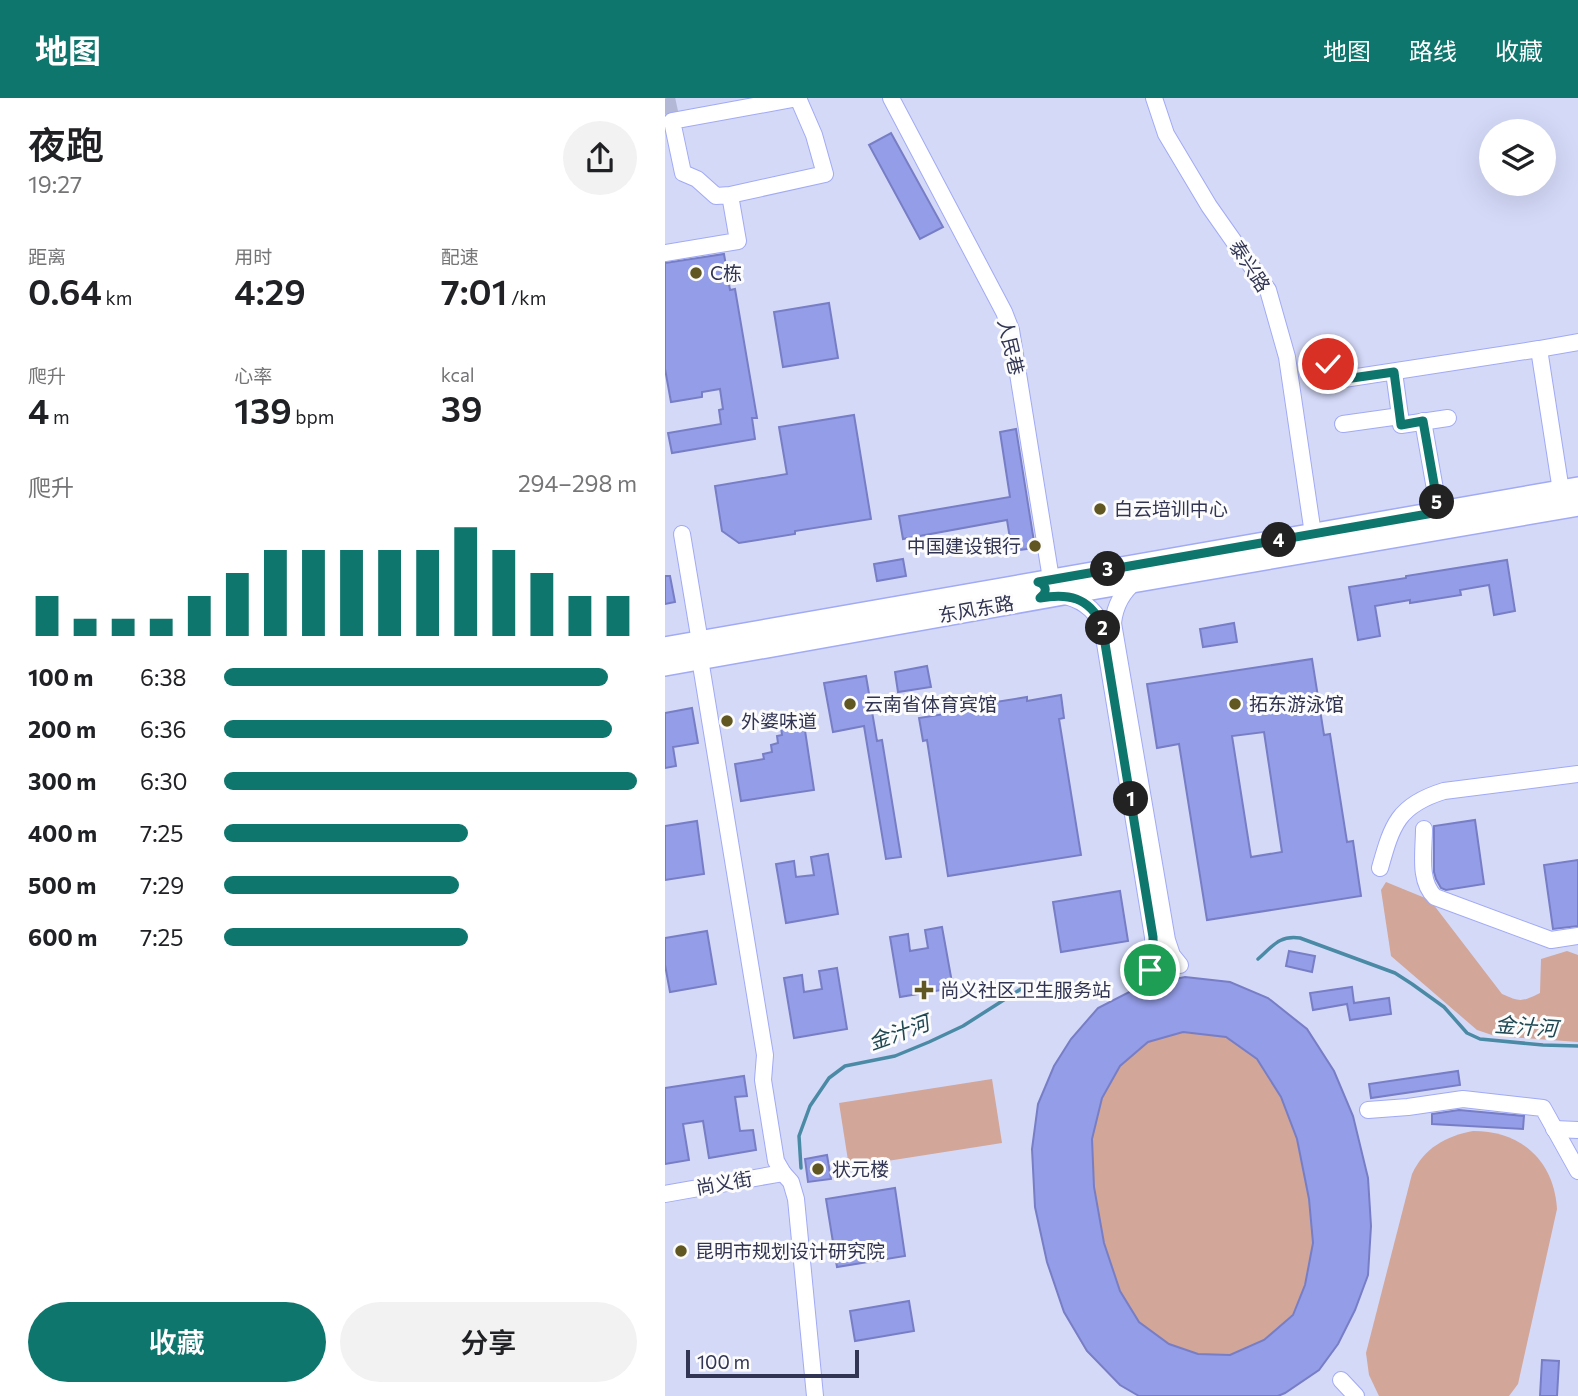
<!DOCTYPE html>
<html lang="zh">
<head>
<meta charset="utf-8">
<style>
  :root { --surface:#fff; --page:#f2f2f2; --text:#202124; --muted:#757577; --accent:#0f766e }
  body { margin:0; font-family:Commissioner,"Noto Sans SC",sans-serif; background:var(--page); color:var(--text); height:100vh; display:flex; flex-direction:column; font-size:26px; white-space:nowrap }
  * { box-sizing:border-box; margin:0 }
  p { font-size:23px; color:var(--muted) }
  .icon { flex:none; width:38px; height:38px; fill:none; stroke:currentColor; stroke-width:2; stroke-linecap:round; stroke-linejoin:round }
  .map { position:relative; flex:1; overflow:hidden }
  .drawer { display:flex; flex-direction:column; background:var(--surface); width:665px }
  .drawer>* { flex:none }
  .controls { position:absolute; left:814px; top:21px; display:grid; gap:14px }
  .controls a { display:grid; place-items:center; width:77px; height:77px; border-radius:50%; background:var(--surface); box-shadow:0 7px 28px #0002; font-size:35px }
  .scale { position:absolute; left:21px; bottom:18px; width:173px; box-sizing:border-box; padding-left:7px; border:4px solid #313453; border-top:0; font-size:19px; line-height:24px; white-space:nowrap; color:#313453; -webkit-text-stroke:5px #fcfcfc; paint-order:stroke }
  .pin { position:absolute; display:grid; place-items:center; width:60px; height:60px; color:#fff; margin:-30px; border:4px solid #fff; border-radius:50%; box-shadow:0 2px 7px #0007 }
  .km { position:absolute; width:35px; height:35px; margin:-18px; border-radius:50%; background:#222; color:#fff; font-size:19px; line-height:35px; text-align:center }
  .round { display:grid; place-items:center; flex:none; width:74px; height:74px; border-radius:37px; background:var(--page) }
  .headline { display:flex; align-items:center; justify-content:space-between; height:119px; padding:0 28px }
  h1 { font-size:38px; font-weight:600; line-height:52px }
  .figures { display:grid; grid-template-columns:repeat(3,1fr); gap:10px; height:119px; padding:7px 28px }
  .figures div { display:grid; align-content:center }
  .figures b { font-size:35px; font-weight:600 }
  .figures small { font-size:19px; font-weight:400 }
  .figures p { font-size:19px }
  .chart { height:196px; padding:14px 28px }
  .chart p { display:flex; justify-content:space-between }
  .chart svg { width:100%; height:126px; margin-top:7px; stroke:var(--accent); stroke-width:6 }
  .button { display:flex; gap:14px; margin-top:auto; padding:14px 28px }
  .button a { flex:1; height:80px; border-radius:42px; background:var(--accent); color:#fff; font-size:28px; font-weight:600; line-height:80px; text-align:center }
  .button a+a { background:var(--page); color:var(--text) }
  ul { padding:0 28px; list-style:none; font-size:23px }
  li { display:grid; grid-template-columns:112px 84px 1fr; align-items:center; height:52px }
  li i { height:18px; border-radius:9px; background:var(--accent) }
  header { display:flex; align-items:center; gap:42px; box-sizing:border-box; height:98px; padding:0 35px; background:var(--accent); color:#fff }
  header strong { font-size:33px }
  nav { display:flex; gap:38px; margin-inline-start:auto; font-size:24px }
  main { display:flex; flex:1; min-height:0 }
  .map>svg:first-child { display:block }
  .green { fill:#d2a698 }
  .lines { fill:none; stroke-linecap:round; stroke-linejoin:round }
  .stream { stroke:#4b8aa4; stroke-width:3.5 }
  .building { fill:#949de7; stroke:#777ec6; stroke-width:2; fill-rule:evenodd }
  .minor-tunnel { stroke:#b3b8d7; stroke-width:16; stroke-dasharray:16 8; stroke-linecap:butt }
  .minor-casing { stroke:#a1aaf5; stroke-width:18 }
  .major-casing { stroke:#a1aaf5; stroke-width:24 }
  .minor { stroke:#fff; stroke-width:16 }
  .major { stroke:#fff; stroke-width:21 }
  .route-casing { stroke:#fff; stroke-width:14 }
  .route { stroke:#0f766e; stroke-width:9 }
  .poi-dot { fill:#615723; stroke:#fcfcfc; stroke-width:2.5 }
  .labels { text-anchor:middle; stroke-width:6; stroke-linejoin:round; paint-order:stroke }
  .street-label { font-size:19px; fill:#313453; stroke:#fcfcfc }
  .poi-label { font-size:19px; fill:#313453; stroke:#fcfcfc; text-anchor:start }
  .water-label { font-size:21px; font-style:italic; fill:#204853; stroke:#fcfcfc }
</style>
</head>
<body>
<header>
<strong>地图</strong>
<nav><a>地图</a><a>路线</a><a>收藏</a></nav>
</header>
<main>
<section class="drawer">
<div class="headline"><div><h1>夜跑</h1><p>19:27</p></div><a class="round"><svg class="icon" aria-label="share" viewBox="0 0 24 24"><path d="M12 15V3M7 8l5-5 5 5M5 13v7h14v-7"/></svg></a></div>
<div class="figures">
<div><p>距离</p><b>0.64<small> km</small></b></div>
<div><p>用时</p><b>4:29</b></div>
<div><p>配速</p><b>7:01<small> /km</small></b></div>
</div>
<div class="figures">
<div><p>爬升</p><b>4<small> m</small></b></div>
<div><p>心率</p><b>139<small> bpm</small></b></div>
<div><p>kcal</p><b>39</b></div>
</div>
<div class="chart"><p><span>爬升</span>294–298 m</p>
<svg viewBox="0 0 160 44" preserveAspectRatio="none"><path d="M5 44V30M15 44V38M25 44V38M35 44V38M45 44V30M55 44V22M65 44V14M75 44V14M85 44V14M95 44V14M105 44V14M115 44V6M125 44V14M135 44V22M145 44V30M155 44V30"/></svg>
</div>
<ul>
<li><b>100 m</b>6:38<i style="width:93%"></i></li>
<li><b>200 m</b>6:36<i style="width:94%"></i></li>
<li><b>300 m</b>6:30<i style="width:100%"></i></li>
<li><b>400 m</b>7:25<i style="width:59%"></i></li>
<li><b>500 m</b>7:29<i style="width:57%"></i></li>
<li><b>600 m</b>7:25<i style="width:59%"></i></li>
</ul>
<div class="button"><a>收藏</a><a>分享</a></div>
</section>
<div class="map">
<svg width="913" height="1298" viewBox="0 0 913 1298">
  <rect width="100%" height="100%" fill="#d4d9f8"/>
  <g class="green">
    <path d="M721,784L765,802L837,896C855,904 857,904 875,895L876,861L902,853L913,857V944L830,938L812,932L726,858L716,792Z"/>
    <path d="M520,879L565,884L603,900L642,931L669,973L688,1018L703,1080L706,1128L703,1177L690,1212L673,1246L654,1272L620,1295L613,1298H474L455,1287L421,1253L399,1214L382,1164L370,1109L367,1051L373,1006L389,968L406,941L433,910L476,888Z"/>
    <path d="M327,981L337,1045L184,1069L174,1005Z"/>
    <path d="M808,1033C857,1033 889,1063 892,1111L853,1286L844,1298H714L704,1277L701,1255L747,1076C759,1050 781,1038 808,1033Z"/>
  </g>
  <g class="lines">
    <g class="stream">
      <path d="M593,861C608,848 614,837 635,840L730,875L747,886L779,909L802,935L815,941L878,947L913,948"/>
      <path d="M136,1070L134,1038L145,1008L164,980L180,968L230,958L264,944L298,928L359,889C375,886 389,889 405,892"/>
    </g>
  </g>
  <g class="building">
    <path d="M226,35L278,129L255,141L204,47Z"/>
    <path d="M59,156L65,192L70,191L92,320H87L90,341L7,355L3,335L56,326L54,312L58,311L55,291L37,294V299L6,304L0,271V165Z"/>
    <path d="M164,205L173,260L118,269L109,214Z"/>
    <path d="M189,317L206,421L130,433V436L74,445L57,433L50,388L122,376L114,329Z"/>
    <path d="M351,331L370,450L347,453L342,422L238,441L234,418L345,399L335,334Z"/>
    <path d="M238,461L241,478L212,483L209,466Z"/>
    <path d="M842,462L850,513L829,517L824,487L795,492L796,497L745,505V502L710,508L715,538L693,542L684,489L741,480V478Z"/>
    <path d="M0,478H5L10,504L0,506Z"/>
    <path d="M569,525L572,544L538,549L535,531Z"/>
    <path d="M647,561L659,637L665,636L682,744L688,743L696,798L542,822L514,646L492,650L482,586ZM599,634L617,754L586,759L567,638Z"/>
    <path d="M262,568L266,589L233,594L230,574Z"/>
    <path d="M201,578L212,643L217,642L236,759L221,761L199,628L168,634L159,585Z"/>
    <path d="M396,597L399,620L394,621L416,757L283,778L262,642L258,643L254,620L305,612V608L362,599V603Z"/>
    <path d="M27,610L33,645L8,649L11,668L0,670V615Z"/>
    <path d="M139,626L149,692L76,703L70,666L99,661L98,656L107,654L106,647L113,645L112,638L117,637L116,629Z"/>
    <path d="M810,722L819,786L781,792L776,790L771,781L769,774V728Z"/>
    <path d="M32,723L39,776L0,782V728Z"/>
    <path d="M163,756L173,816L121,825L111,766L129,763L131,779L149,777L146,759Z"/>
    <path d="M913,762V828L888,831L879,767Z"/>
    <path d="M455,793L463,843L396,854L388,804Z"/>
    <path d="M277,829L288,890L235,899L225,839L243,836L245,853L263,850L260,832Z"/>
    <path d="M42,833L51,886L5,894L0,867V840Z"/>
    <path d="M624,853L650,858L647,874L621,868Z"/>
    <path d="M172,870L182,931L129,940L119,880L137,877L139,894L157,891L154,873Z"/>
    <path d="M520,879L565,884L603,900L642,931L669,973L688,1018L703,1080L706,1128L703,1177L690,1212L673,1246L654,1272L620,1295L613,1298H474L455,1287L422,1253L399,1214L382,1164L370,1109L367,1051L373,1006L389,968L406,941L433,910L476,888ZM518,934L561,939L592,961L616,999L632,1041L644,1101L648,1145L640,1187L628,1217L599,1242L565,1257L533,1256L504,1246L474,1224L455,1193L439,1145L429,1089L427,1041L437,1000L455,968L483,944Z"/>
    <path d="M687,889L689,905L724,900L726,916L685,922L682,906L648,912L645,895Z"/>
    <path d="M793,973L795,987L706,1000L704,986Z"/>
    <path d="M79,978L82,998L70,999L75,1033L88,1032L91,1052L44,1060L38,1023L18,1026L24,1062L0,1066V990Z"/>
    <path d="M794,1012L859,1018L858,1031L767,1026V1016Z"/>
    <path d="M162,1057L166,1081L143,1084L140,1061Z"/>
    <path d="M230,1090L240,1158L172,1169L161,1101Z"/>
    <path d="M244,1203L249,1233L190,1243L185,1213Z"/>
    <path d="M877,1262L894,1263L892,1298H875Z"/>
  </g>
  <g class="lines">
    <path class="minor-tunnel" d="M2,0L7,23"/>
    <defs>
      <g id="minor">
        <path d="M226,0L339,214L346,232L386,481"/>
        <path d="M489,0L501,36L544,108L603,192L622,259L648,436"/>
        <path d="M0,155L73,143L65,97L51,98L32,81L18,75L7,23L133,0L149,37L160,76L65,97"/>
        <path d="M874,251L913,244"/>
        <path d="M663,266L666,283L874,251L896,393"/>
        <path d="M729,274L735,318"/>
        <path d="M758,323L774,414"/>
        <path d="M678,326L735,318L736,327L783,320"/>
        <path d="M17,436L35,544"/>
        <path d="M471,483C457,494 450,507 448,525L502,842L507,857L515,867"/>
        <path d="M395,497C414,500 429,510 437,527L488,839V857L485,872"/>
        <path d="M35,561L100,957L98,982L111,1063L118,1075L126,1084L131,1101L150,1298"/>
        <path d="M759,731C759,753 753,783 770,799L886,842L913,838"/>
        <path d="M715,770C727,727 733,707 779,693L913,676"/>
        <path d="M703,1012L743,1009L798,1001L878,1010L913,1073"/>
        <path d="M889,1031L913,1032"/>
        <path d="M0,1096L118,1075"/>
        <path d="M676,1282L691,1298"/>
      </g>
      <g id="major">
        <path d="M0,550L913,390"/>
        <path d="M0,567L432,490L913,407"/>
      </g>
    </defs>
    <use href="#minor" class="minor-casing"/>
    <use href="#major" class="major-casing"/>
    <use href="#minor" class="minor"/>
    <use href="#major" class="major"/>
  </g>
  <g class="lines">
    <defs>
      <path id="route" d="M485,872L488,857V839L437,527C424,499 403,495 375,500L379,496C382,490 379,486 373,484L774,414L758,323L736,327L729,274L666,283L663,266"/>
    </defs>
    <use href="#route" class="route-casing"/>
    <use href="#route" class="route"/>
  </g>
  <g class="poi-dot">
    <circle cx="31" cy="175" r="7"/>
    <circle cx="435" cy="411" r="7"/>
    <circle cx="370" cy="448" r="7"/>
    <circle cx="185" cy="606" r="7"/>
    <circle cx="570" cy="606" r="7"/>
    <circle cx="62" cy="623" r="7"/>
    <path d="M255.5 881.5h7v7h7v7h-7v7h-7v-7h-7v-7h7z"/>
    <circle cx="153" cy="1071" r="7"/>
    <circle cx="16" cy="1153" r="7"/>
  </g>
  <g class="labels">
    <g class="street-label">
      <text transform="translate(585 168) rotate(57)" y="7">泰兴路</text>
      <text transform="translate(346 249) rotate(77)" y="7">人民巷</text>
      <text transform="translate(311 511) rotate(-10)" y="7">东风东路</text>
      <text transform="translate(59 1085) rotate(-10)" y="7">尚义街</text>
    </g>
    <g class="poi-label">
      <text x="45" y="182">C栋</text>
      <text x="449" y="418">白云培训中心</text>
      <text x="356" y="455" text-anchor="end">中国建设银行</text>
      <text x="199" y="613">云南省体育宾馆</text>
      <text x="584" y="613">拓东游泳馆</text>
      <text x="76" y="630">外婆味道</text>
      <text x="275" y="899">尚义社区卫生服务站</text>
      <text x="167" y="1078">状元楼</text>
      <text x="30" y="1160">昆明市规划设计研究院</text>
    </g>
    <g class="water-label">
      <text transform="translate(861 929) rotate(4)" y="7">金汁河</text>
      <text transform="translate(234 935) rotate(-20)" y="7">金汁河</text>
    </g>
  </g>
</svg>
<div class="controls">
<a><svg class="icon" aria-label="layers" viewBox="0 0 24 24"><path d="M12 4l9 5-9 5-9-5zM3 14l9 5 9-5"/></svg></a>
</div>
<div class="scale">100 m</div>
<div class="pin" style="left:485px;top:872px;background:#1e9e55"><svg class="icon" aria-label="arrive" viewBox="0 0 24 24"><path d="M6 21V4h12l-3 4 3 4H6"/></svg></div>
<div class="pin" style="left:663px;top:266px;background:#d93025"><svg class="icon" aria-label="check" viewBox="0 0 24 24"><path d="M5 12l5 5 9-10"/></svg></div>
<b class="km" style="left:466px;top:701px">1</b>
<b class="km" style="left:438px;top:530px">2</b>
<b class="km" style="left:443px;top:471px">3</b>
<b class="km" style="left:614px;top:442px">4</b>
<b class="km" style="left:772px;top:404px">5</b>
</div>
</main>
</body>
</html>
